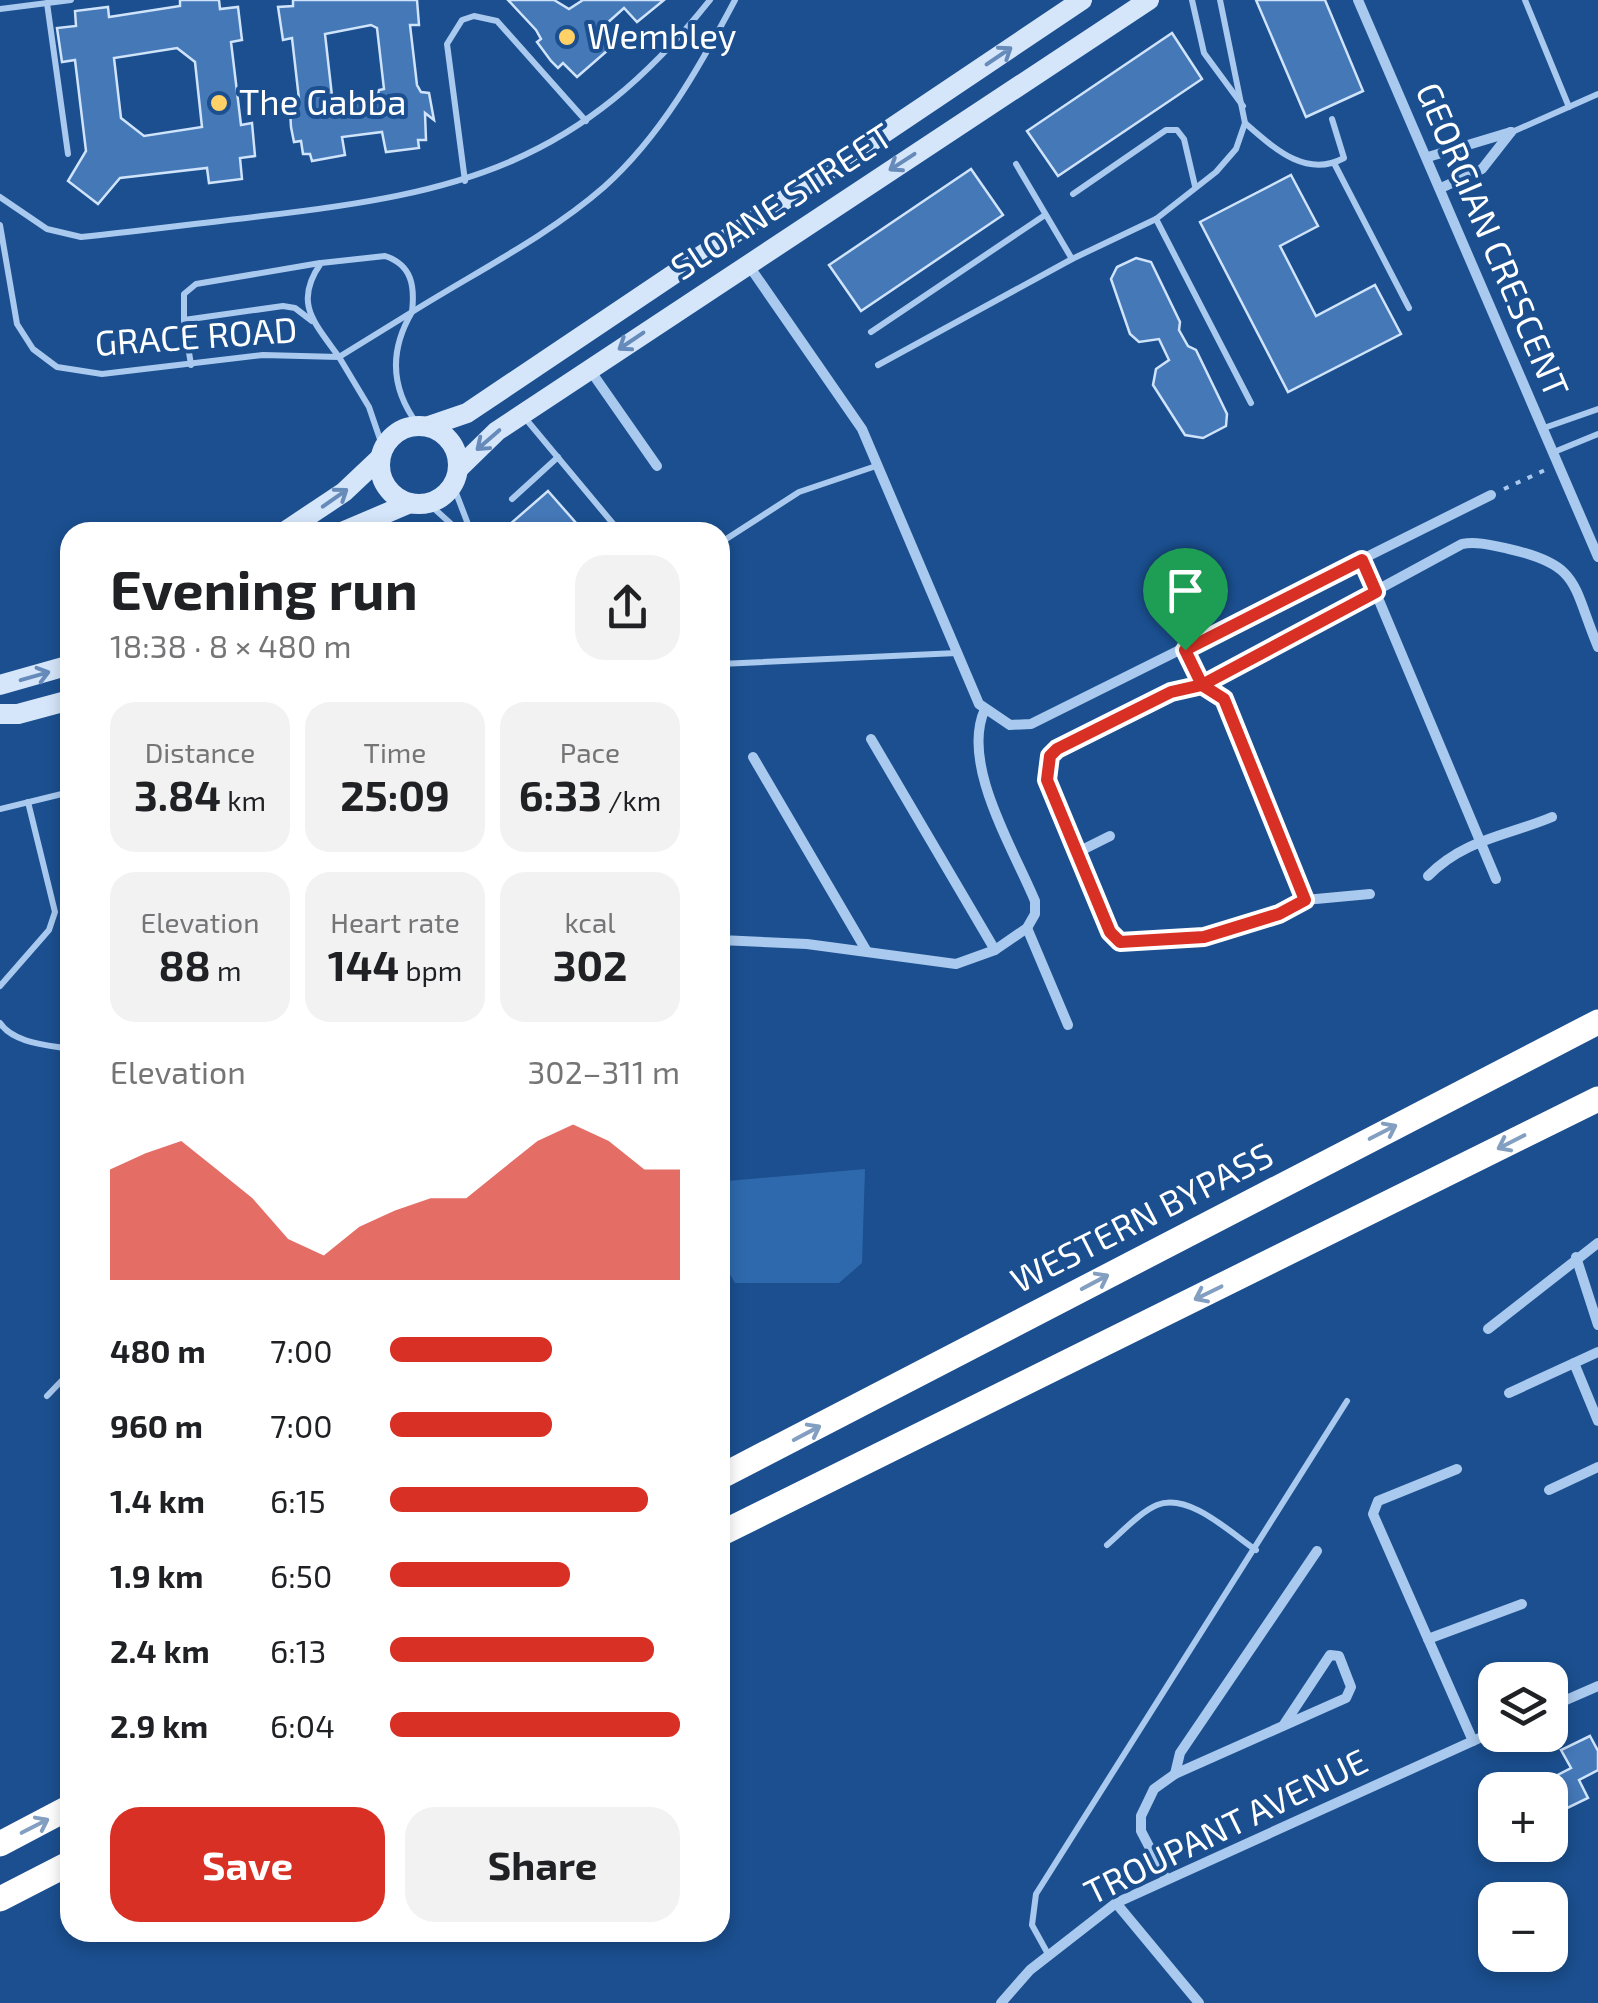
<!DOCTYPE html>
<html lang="en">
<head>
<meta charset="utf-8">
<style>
  :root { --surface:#fff; --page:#f2f2f2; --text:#202124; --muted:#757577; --accent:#d93025 }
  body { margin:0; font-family:"Exo 2",sans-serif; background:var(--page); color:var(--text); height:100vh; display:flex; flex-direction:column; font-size:38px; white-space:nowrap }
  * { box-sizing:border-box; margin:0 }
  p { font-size:32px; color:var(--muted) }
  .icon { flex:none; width:55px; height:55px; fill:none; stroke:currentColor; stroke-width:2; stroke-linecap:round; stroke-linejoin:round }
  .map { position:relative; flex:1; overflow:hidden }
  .sheet { position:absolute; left:60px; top:522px; width:670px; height:1420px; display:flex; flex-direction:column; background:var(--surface); border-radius:30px; box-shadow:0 5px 15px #0003 }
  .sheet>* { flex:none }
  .tools { position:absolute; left:1478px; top:1662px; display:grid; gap:20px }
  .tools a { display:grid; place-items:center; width:90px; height:90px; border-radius:20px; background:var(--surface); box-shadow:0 5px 15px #0003; font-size:50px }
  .pin { position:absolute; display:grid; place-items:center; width:85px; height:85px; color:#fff; margin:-102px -42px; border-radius:50% 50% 50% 0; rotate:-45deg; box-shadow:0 0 10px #0007 }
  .pin .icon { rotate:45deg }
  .round { display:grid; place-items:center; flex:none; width:105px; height:105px; border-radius:30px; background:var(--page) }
  .headline { display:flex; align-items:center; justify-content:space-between; height:170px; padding:0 50px }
  h1 { font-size:55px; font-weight:700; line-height:75px }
  .stats { display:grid; grid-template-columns:repeat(3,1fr); gap:15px; height:170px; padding:10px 50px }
  .stats div { display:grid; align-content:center; border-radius:25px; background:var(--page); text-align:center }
  .stats b { font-size:42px; font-weight:700 }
  .stats small { font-size:28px; font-weight:400 }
  .stats p { font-size:28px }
  .chart { height:280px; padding:20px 50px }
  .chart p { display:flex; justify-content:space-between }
  .chart svg { width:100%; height:180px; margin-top:10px; fill:var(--accent); opacity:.7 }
  .button { display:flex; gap:20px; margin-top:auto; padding:20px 50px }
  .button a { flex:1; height:115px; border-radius:30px; background:var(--accent); color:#fff; font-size:40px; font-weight:700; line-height:115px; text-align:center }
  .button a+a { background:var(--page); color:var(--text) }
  ul { padding:0 50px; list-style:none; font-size:32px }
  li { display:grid; grid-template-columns:160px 120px 1fr; align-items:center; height:75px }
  li i { height:25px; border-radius:12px; background:var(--accent) }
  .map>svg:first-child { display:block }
  .green { fill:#2e69ad }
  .building { fill:#4478b7; stroke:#cfe3fa; stroke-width:2.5; fill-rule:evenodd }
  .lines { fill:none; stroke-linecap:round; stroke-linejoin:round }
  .path { stroke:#a9c9ee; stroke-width:4; stroke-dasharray:5 8; stroke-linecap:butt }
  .lane { stroke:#a9c9ee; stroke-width:6 }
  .street { stroke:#a9c9ee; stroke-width:10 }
  .secondary { stroke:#d6e6fa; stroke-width:20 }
  .highway { stroke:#fff; stroke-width:25 }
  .oneway { stroke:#668bba }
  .oneway2 { stroke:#829ec1 }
  .route-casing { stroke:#fff; stroke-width:20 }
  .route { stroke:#d93025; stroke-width:12 }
  .poi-dot { fill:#ffd166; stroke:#1b4f8f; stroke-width:4 }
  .labels { text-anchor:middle; stroke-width:8; stroke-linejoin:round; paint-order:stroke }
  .poi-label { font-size:35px; fill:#fff; stroke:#1b4f8f; text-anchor:start }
  .street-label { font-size:35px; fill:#fff; stroke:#1b4f8f }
</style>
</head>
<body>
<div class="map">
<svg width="1598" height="2003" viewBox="0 0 1598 2003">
  <rect width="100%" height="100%" fill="#1b4f8f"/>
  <path class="green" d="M865,1169L862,1263L839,1283H735L720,1257L727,1181Z"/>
  <g class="building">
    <path d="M180,0H219L220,9L238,7L242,40L231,42L241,125L252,123L255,156L240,158L242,179L209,183L207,168L120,178L98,204L68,181L86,151L75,60L62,62L57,28L76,26L75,11L108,7L109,17L180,6ZM177,48L195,62L202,127L144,136L121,118L114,58Z"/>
    <path d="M293,0H417L419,25H410L417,85L421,92L429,93L434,120L425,113L426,140H418L419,148L386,152L382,132L342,137L345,155L312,161L310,154H303L301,141L294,142L291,127L290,109L297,108L299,99L292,38L283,40L278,7L293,6ZM371,25L377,28L384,89L379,90L377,99L341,104L338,95L332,96L325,34Z"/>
    <path d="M508,0H554L569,9L583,0H664L637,22L624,8L596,33L608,50L577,77L563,63L558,68L551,61L537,42L541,39L536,30Z"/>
    <path d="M1256,0H1325L1363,91L1306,117Z"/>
    <path d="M1172,33L1202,79L1058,176L1027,131Z"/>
    <path d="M971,169L1003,215L861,311L829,265Z"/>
    <path d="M1291,175L1318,226L1280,246L1316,316L1375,285L1401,334L1288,392L1200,222Z"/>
    <path d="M1136,258L1151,262L1180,322L1179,330L1188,346L1196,350L1227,414L1226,426L1203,438L1185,435L1153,385L1156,369L1169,360L1159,339L1139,342L1130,334L1111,279L1117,267Z"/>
    <path d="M548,491L584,532H501Z"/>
    <path d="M1590,1736L1598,1751V1770L1579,1780L1588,1798L1559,1812L1544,1782L1571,1768L1561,1750Z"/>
  </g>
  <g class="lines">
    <path class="path" d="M1504,489L1545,470"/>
    <g class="lane">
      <path d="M1192,0L1204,53L1243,106"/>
      <path d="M1525,0L1569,107"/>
      <path d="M47,3L68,154"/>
      <path d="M0,9L71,0"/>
      <path d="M1245,123C1273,147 1305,179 1344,158L1332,119"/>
      <path d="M1512,132L1598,94"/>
      <path d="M1334,163L1409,308"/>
      <path d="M1016,164L1072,259"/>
      <path d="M465,181L447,44L462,20L474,16L497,21L586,121"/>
      <path d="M1073,194L1166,130H1177L1184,139L1195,186"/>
      <path d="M0,197L47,229L81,237C141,231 201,223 262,216C462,193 579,164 710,0"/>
      <path d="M1156,219L1251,403"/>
      <path d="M0,225L17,324L33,349L57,367L102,374L263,355L339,357L369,407L383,448"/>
      <path d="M385,256C412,265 415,286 412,312L339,357C314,322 293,303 321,263Z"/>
      <path d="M184,320L191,365"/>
      <path d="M312,321L295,308L283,306L184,320V294L196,284L320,263"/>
      <path d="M871,332L1045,215"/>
      <path d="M878,365L1072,259L1156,219L1216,172L1236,149L1245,123L1220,0"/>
      <path d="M525,418L620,532"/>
      <path d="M418,425C390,388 389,351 412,312C476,272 548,236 604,187C661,136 700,66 735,0"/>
      <path d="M1544,428L1598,409"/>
      <path d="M1554,452L1598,434"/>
      <path d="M453,485L471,532"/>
      <path d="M512,499L558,457"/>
      <path d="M428,503L460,532"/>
      <path d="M720,543L799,492L879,465"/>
      <path d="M720,664L957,653"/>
      <path d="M0,809L70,792"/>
      <path d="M0,986L49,930L55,912L28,802"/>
      <path d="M0,1023C13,1043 47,1045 70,1049"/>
      <path d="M47,1396L70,1372"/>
      <path d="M1107,1545C1121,1533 1140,1512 1157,1505C1189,1492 1232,1534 1256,1550"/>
      <path d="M1048,1954L1032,1925L1036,1894L1347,1401"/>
    </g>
    <g class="street">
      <path d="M1358,0L1598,557"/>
      <path d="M1428,157L1511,132"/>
      <path d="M1441,188L1482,169L1511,132"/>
      <path d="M747,263L862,429L979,704L1010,725L1031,724L1491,495"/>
      <path d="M590,370L657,466"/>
      <path d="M1362,560L1496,879"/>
      <path d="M1185,650L1202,685L1224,699L1305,900"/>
      <path d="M871,739L995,950"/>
      <path d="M753,757L866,950"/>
      <path d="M1078,852L1110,836"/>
      <path d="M1428,876C1464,839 1507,836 1552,817"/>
      <path d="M1370,894L1305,900L1279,915L1204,937L1120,942L1110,932L1047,780L1050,756L1057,749L1171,692L1202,685L1462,544C1478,541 1494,546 1509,549C1581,565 1572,585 1598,647"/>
      <path d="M1027,928L1068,1025"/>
      <path d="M720,940L807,944L956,964L995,950L1027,928L1035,914V901C1013,848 960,763 985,709"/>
      <path d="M1576,1257L1598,1325"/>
      <path d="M1488,1329L1598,1243"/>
      <path d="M1574,1363L1598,1421"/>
      <path d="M1509,1393L1598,1352"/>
      <path d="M1457,1469L1378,1501L1373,1514L1473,1741"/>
      <path d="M1549,1490L1598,1467"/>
      <path d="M1428,1639L1522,1604"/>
      <path d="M1550,1707L1598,1686"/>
      <path d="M1175,1774L1180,1753L1317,1551"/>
      <path d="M1166,1879L1141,1831V1816L1154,1789L1175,1774L1346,1698L1351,1687L1339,1656L1330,1655L1283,1726"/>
      <path d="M1116,1903L1199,2003"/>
      <path d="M1001,2003L1030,1970L1116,1903L1495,1731"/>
    </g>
    <g class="secondary">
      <circle cx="419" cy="465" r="39"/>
      <path d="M429,426L467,413L1082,0"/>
      <path d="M458,469L497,431L1149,0"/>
      <path d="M284,532L344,492L380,458"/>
      <path d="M342,532L410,503"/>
      <path d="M0,685L70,665"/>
      <path d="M0,714H18L70,700"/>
    </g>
    <g class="highway">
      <path d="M720,1477L1598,1022"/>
      <path d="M720,1534L1598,1099"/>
      <path d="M0,1844L70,1807"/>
      <path d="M0,1899L70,1863"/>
    </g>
  </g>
  <defs><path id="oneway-shaft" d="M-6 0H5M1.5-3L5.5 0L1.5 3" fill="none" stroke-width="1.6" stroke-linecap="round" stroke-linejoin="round" transform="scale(2.5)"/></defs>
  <g class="oneway">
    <use href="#oneway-shaft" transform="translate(999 56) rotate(-34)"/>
    <use href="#oneway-shaft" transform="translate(902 162) rotate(147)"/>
    <use href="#oneway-shaft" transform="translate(631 341) rotate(146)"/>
    <use href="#oneway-shaft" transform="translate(488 440) rotate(139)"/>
    <use href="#oneway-shaft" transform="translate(335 498) rotate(-35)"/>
    <use href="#oneway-shaft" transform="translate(35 676) rotate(-16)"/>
  </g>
  <g class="oneway2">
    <use href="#oneway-shaft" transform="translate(1383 1132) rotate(-27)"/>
    <use href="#oneway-shaft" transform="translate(1511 1142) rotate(153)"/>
    <use href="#oneway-shaft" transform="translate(1095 1282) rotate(-28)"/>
    <use href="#oneway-shaft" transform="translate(1208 1293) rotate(154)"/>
    <use href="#oneway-shaft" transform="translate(807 1433) rotate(-28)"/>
    <use href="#oneway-shaft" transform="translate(35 1826) rotate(-27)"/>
  </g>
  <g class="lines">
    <defs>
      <path id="route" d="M1185,650L1202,685L1224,699L1305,900L1279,914L1204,937L1120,942L1110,932L1047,780L1050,756L1057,749L1171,692L1202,685L1376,592L1362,560L1185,650"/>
    </defs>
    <use href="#route" class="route-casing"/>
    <use href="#route" class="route"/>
  </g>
  <g class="poi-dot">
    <circle cx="567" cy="37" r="10"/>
    <circle cx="219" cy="103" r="10"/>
  </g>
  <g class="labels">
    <g class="poi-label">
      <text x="587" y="49">Wembley</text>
      <text x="239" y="115">The Gabba</text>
    </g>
    <g class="street-label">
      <text transform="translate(782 202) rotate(-33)" y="12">SLOANE STREET</text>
      <text transform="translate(1492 240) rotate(67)" y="12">GEORGIAN CRESCENT</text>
      <text transform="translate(196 337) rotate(-4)" y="12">GRACE ROAD</text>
      <text transform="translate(1142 1218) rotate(-27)" y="12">WESTERN BYPASS</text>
      <text transform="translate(1226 1827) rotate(-26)" y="12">TROUPANT AVENUE</text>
    </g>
  </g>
</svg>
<div class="tools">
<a><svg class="icon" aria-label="layers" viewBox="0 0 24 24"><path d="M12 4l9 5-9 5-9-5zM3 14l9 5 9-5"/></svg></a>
<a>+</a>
<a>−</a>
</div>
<div class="pin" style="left:1185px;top:650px;background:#1e9e55"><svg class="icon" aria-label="arrive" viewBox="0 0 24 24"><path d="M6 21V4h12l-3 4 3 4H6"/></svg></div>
<section class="sheet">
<div class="headline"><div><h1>Evening run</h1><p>18:38 · 8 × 480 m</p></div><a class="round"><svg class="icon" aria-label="share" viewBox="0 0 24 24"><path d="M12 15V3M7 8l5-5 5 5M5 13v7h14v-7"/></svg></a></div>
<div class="stats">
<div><p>Distance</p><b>3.84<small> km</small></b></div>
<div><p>Time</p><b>25:09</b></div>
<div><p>Pace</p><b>6:33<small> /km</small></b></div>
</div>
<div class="stats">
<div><p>Elevation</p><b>88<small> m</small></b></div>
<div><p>Heart rate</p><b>144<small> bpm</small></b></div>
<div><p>kcal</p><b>302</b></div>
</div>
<div class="chart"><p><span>Elevation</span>302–311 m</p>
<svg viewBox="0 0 160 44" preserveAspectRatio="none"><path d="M0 44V17L10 13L20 10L30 17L40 24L50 34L60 38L70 31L80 27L90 24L100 24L110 17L120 10L130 6L140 10L150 17L160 17V44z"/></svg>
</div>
<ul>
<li><b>480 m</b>7:00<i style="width:56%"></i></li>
<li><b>960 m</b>7:00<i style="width:56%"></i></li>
<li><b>1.4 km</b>6:15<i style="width:89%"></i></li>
<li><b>1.9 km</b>6:50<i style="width:62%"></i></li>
<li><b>2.4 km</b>6:13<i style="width:91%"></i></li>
<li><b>2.9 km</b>6:04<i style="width:100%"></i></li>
</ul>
<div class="button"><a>Save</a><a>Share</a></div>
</section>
</div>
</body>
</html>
